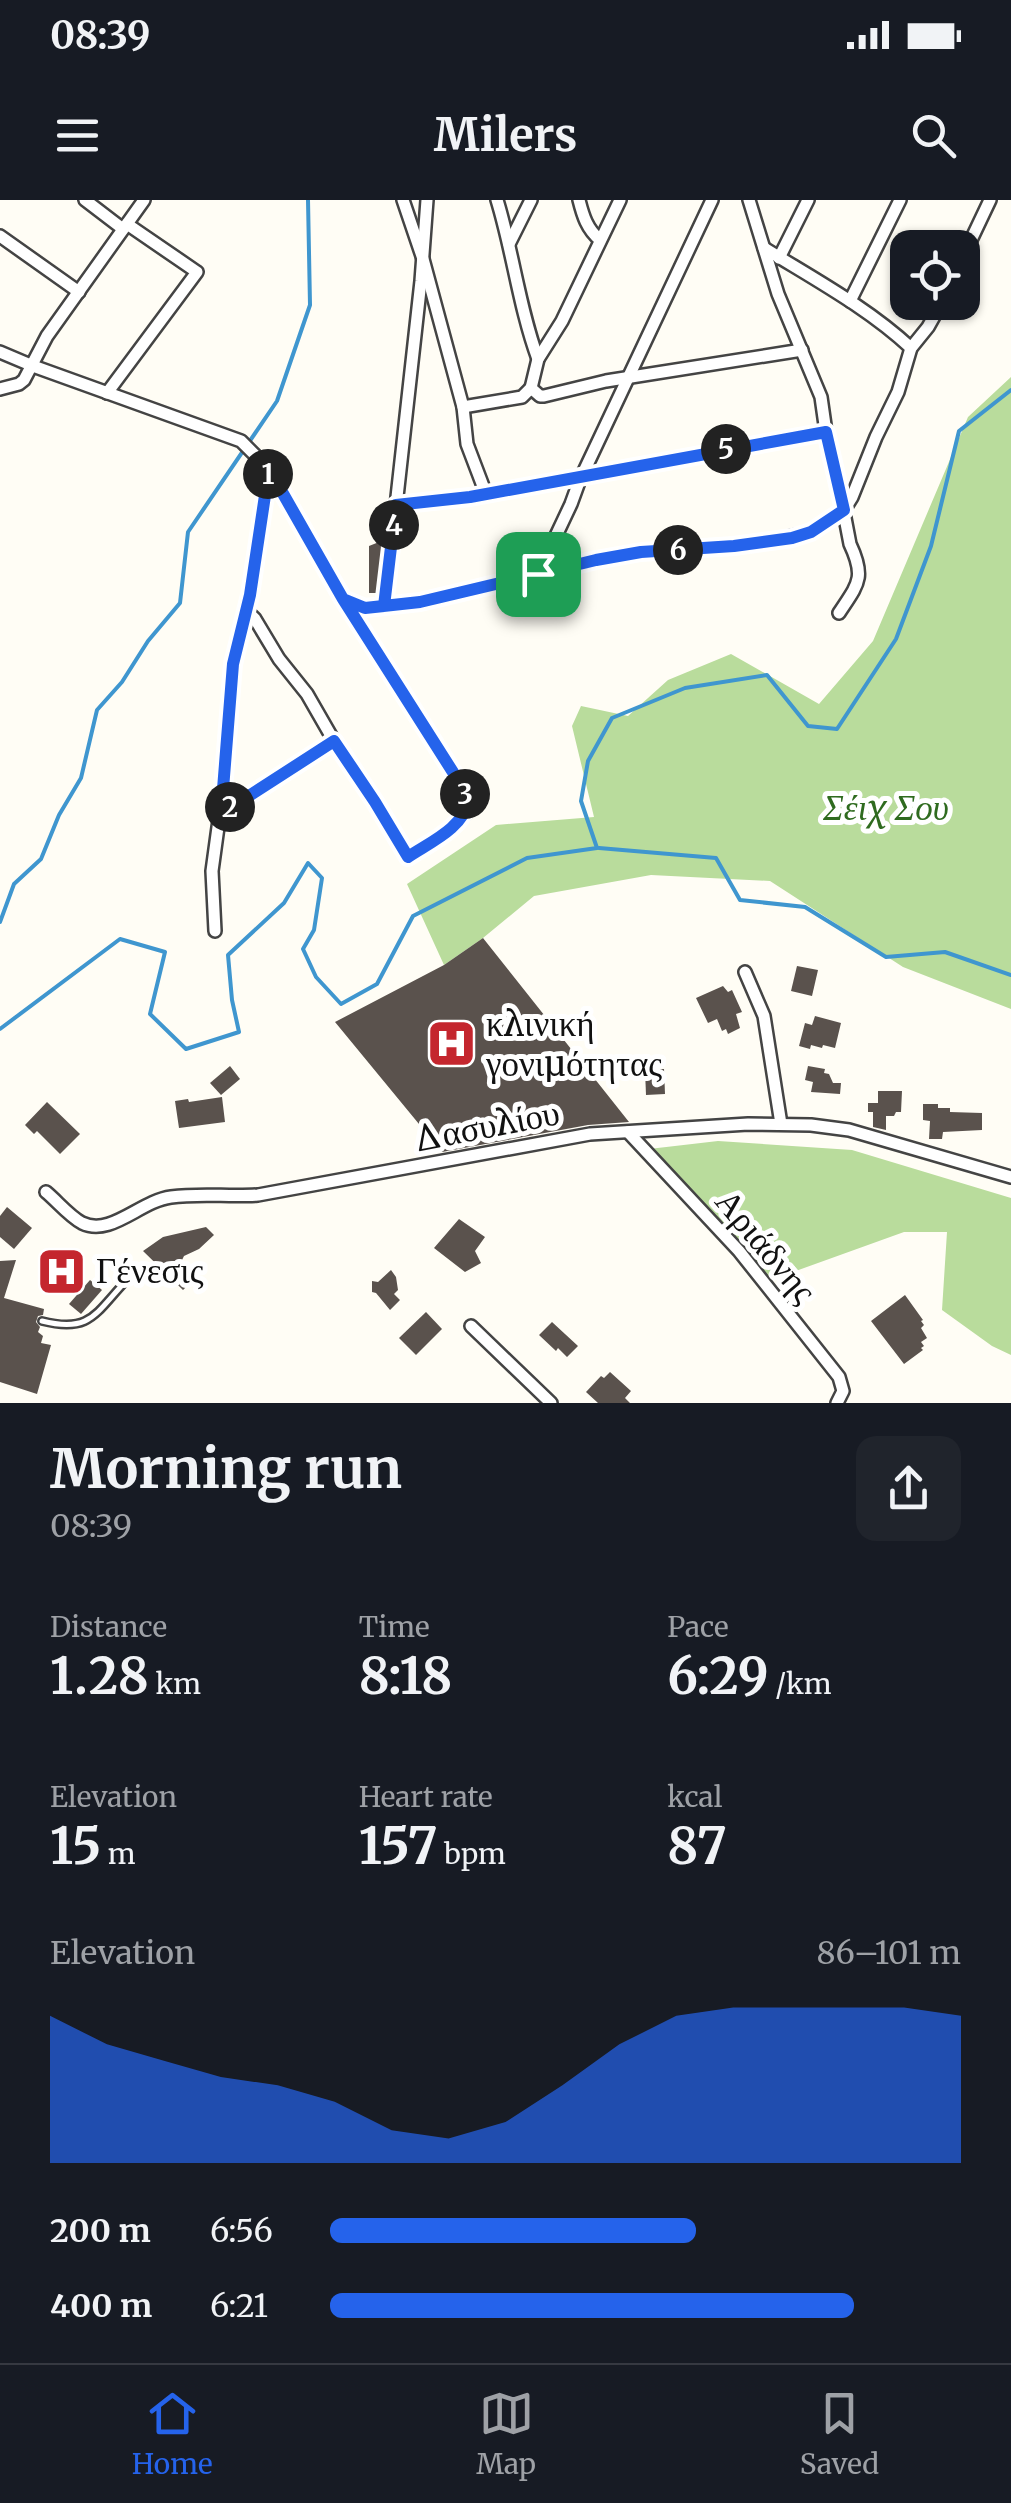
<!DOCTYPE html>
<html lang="en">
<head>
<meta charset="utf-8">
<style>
  :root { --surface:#171b24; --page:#20242c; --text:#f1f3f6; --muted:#9ea1a6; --line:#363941; --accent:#2563eb }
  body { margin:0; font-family:Merriweather,serif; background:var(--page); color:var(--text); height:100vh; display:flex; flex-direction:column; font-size:38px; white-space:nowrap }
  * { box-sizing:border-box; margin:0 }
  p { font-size:32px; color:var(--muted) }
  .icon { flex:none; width:55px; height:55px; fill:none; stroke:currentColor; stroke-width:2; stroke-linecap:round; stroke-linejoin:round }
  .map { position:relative; height:1203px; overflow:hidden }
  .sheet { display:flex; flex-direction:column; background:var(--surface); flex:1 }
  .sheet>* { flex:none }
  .tools { position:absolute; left:890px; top:30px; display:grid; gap:20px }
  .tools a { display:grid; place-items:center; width:90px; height:90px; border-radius:20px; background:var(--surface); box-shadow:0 2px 8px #0004; font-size:50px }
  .pin { position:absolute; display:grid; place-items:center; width:85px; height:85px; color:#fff; margin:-42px; border-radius:20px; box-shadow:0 5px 15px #0006 }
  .km { position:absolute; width:50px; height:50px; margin:-25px; border-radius:50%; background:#222; color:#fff; font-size:28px; line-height:50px; text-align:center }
  .round { display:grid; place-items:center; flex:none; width:105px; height:105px; border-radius:20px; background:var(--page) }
  .summary { display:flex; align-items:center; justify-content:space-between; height:170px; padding:0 50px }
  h1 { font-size:55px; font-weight:700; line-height:75px }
  .stats { display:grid; grid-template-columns:repeat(3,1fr); gap:15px; height:170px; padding:10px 50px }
  .stats div { display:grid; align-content:center }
  .stats b { font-size:50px; font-weight:700 }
  .stats small { font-size:28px; font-weight:400 }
  .stats p { font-size:28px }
  .chart { height:280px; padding:20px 50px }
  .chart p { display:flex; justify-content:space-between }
  .chart svg { width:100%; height:180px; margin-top:10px; fill:var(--accent); opacity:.7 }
  ul { padding:0 50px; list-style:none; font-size:32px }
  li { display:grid; grid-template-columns:160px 120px 1fr; align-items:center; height:75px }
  li i { height:25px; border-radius:12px; background:var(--accent) }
  .status { display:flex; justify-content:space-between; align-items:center; height:70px; padding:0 50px; background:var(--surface); direction:ltr }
  .status svg { height:28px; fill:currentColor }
  header { display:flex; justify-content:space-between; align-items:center; height:130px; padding:0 50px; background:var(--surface); font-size:45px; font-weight:700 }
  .tabs { display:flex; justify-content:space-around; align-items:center; height:140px; border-top:2px solid var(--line); background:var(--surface); font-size:28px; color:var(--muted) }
  .tabs a { display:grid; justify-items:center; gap:5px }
  .tabs .selected { color:var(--accent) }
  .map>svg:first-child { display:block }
  .forest { fill:#b9dc9c }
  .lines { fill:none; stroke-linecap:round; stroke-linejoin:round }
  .stream { stroke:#3f96cf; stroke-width:4 }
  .building { fill:#5a524d }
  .lane-casing { stroke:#444; stroke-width:10 }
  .street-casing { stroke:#444; stroke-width:16 }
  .lane { stroke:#fff; stroke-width:5 }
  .street { stroke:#fff; stroke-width:11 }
  .route-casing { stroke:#fff; stroke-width:20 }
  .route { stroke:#2563eb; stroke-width:12 }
  .labels { text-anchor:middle; stroke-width:10; stroke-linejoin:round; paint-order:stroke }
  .park-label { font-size:35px; font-style:italic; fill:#2f6b1f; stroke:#fff }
  .poi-label { font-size:35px; fill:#111; stroke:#fff; text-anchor:start }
  .street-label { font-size:35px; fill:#111; stroke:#fff }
</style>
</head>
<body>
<div class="status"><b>08:39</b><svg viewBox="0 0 49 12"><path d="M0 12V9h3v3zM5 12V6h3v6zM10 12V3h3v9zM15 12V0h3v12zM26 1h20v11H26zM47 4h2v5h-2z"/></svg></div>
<header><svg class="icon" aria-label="menu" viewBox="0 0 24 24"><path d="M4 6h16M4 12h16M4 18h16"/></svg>Milers<svg class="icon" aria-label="search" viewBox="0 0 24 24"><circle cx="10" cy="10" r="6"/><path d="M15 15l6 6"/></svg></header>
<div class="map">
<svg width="1011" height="1203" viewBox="0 0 1011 1203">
  <rect width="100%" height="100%" fill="#fffdf5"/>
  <g class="forest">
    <path d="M1011,177V809L903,767L770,681L651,675L534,696L483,738L444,765L407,684L496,625L594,617L572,526L581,506L628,516L668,480L731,454L819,504L873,441L968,217Z"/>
    <path d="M718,941L852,950L1011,998V1155L992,1146L942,1110L947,1032H904L768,1081L737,1040L649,949Z"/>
  </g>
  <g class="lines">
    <g class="stream">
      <path d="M599,648L716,658L740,700L805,707L886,757L945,752L1011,775"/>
      <path d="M0,722L14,684L41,659L59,615L81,578L97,510L122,482L148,441L180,403L188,332L277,201L310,105L308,0"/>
      <path d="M0,829L120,739L165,752L150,814L186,849L239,832L232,800L228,755L284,703L308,663L322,678L314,730L303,749L316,777L341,804L377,784L413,716L527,658L597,648L581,601L588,561L612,518L685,488L767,475L808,526L837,529L896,439L931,346L959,231L1011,190"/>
    </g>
  </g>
  <g class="building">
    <path d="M379,342L382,349L377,393H369V346Z"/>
    <path d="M483,738L629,922L588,925L442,952L335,822L444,765Z"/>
    <path d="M797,766L818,770L812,796L791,791Z"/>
    <path d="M723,786L728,792L732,790L742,812L736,814L740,828L728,834L726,829L722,831L717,819L708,823L696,798Z"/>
    <path d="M815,816L841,823L835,848L823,845L822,848L811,845L810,849L799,846L805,823L812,825Z"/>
    <path d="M230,866L240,879L221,895L210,883Z"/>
    <path d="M808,866L825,869L824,873L829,874L833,883H841L840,894L811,892L813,882L805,880Z"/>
    <path d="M664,869L665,894L646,895L645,870Z"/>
    <path d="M878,891H902L901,912H896L894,916H886V930L873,927V912H868V903H878Z"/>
    <path d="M222,897L225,922L179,928L175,901L188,899L189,902Z"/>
    <path d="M47,902L80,934L60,954L37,931L34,934L25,925Z"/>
    <path d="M923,904H938V908H950V912L982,913V930L943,932L942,939H929L930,921L923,920Z"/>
    <path d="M7,1007L32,1028L14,1049L0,1037V1016Z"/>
    <path d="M459,1019L485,1037L475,1051L481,1063L465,1072L434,1048Z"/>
    <path d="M206,1027L214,1035L199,1049L184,1056L181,1062V1072L189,1084L183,1090L143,1051L163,1037Z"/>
    <path d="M16,1060L4,1098L44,1109L43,1115L38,1116L36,1122L40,1127L38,1132L43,1136L41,1143L51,1145L37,1194L0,1182V1061Z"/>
    <path d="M391,1070L396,1077L398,1090L394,1094L400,1100L390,1110L376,1093L372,1092V1081L378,1082Z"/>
    <path d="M90,1080L102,1090L81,1114L69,1104Z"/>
    <path d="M905,1095L923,1120L921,1121L924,1125L921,1128L927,1138L921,1142L924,1146L921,1148L923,1150L904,1164L871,1121Z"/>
    <path d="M426,1112L442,1129L416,1155L399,1138Z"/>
    <path d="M552,1122L578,1146L567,1157L558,1148L556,1151L539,1135Z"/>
    <path d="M610,1172L631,1191L625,1198L630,1203H598L586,1192L601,1176L604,1178Z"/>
  </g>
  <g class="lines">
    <defs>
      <path id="lane" d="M42,1121C90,1133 95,1114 125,1082"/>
      <g id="street">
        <path d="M85,0L123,29"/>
        <path d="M403,0L423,59L463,207L467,244L486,294"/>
        <path d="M497,0C513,52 519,107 538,159"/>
        <path d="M579,0C583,16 587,29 600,40"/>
        <path d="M749,0L778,94L821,197L826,232L835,266L850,344C866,378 858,384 839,413"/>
        <path d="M0,36L79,92"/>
        <path d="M509,44L531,0"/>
        <path d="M764,48C814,79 868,108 911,148"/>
        <path d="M779,58L808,0"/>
        <path d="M962,59L990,0"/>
        <path d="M850,101L900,0"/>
        <path d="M0,152L33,166L241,241L271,271L343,399L470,599L467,612L455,625L408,657L375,601L334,541L307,494L279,459L255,419L247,411"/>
        <path d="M531,188L538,159L562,121L620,0"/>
        <path d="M0,189L19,184L24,180L47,136L144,0"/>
        <path d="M107,193L197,72L127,24"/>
        <path d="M463,207L522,197L531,188L540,196H544L606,181L802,150"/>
        <path d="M396,305L471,297L826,232"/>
        <path d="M538,374L571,304L579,282L712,0"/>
        <path d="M343,399L365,407L420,401L596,360L653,351L751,345L811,332L844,310L852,297L876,237L898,192L911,148L928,127L942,102"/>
        <path d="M385,405L421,81L427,0"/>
        <path d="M221,614L334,541"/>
        <path d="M215,731L212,671L225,576L229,498L236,449L250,395L269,270"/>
        <path d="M745,772L764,816L781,924"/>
        <path d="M628,932L739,1051L839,1177L843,1191L837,1203"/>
        <path d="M46,992C57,1001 69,1016 82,1023C111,1037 140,1001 171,997C200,993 229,997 258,995L590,934L748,924L811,925L849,930L1011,977"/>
        <path d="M471,1126L551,1203"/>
      </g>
    </defs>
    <use href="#lane" class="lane-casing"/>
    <use href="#street" class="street-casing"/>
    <use href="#lane" class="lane"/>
    <use href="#street" class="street"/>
  </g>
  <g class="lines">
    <defs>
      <path id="route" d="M538,374L420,402L365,408L343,399L269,269L250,395L233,464L221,614L334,541L375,602L408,657C432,641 462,629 470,599L343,399L365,408L384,406L396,305L470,297L826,232L844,310L811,332L792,338L734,346L641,352L596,360L538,374"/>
    </defs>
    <use href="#route" class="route-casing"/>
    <use href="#route" class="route"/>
  </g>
  <defs>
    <symbol id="hospital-square" viewBox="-11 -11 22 22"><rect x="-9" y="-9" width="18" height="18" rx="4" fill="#c4262e" stroke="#fff"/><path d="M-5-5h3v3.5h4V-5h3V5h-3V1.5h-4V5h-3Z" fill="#fff"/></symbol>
  </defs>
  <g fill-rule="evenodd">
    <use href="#hospital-square" x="424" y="816" width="55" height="55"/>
    <use href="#hospital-square" x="34" y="1044" width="55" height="55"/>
  </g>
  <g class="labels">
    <g class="park-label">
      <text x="886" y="620">Σέιχ Σου</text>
    </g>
    <g class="poi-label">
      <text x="486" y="836">κλινική<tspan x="486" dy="40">γονιμότητας</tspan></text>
      <text x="96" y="1083">Γένεσις</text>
    </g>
    <g class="street-label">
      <text transform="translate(486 926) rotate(-11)" y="12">Δασυλίου</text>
      <text transform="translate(766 1046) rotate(50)" y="12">Αριάδνης</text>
    </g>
  </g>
</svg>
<div class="tools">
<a><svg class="icon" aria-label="locate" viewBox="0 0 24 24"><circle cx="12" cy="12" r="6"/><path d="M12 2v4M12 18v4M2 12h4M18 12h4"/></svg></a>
</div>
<div class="pin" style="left:538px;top:374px;background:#1e9e55"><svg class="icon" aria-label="arrive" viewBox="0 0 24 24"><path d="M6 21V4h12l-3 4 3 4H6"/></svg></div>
<b class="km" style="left:268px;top:274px">1</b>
<b class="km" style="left:230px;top:607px">2</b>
<b class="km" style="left:465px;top:594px">3</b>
<b class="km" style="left:394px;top:325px">4</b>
<b class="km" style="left:726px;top:249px">5</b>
<b class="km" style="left:678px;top:350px">6</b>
</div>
<section class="sheet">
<div class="summary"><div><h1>Morning run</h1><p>08:39</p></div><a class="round"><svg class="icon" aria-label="share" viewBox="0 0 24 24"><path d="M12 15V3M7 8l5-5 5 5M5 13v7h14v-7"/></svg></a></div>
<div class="stats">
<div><p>Distance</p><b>1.28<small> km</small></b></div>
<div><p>Time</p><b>8:18</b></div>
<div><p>Pace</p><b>6:29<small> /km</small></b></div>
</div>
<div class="stats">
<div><p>Elevation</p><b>15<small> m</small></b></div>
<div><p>Heart rate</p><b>157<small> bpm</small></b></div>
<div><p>kcal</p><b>87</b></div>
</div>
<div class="chart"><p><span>Elevation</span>86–101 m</p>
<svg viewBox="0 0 160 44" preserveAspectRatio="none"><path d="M0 44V8L10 15L20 19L30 23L40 25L50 29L60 36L70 38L80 34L90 25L100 15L110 8L120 6L130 6L140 6L150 6L160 8V44z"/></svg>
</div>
<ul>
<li><b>200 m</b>6:56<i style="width:58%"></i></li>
<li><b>400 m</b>6:21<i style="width:83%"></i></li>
</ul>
</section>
<nav class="tabs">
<a class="selected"><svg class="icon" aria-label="home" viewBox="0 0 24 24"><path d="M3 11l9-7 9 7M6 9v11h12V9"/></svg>Home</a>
<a><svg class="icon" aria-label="map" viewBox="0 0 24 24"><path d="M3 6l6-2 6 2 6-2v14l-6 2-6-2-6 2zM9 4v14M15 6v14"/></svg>Map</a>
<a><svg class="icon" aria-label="saved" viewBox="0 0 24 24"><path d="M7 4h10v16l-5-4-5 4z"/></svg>Saved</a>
</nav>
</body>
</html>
